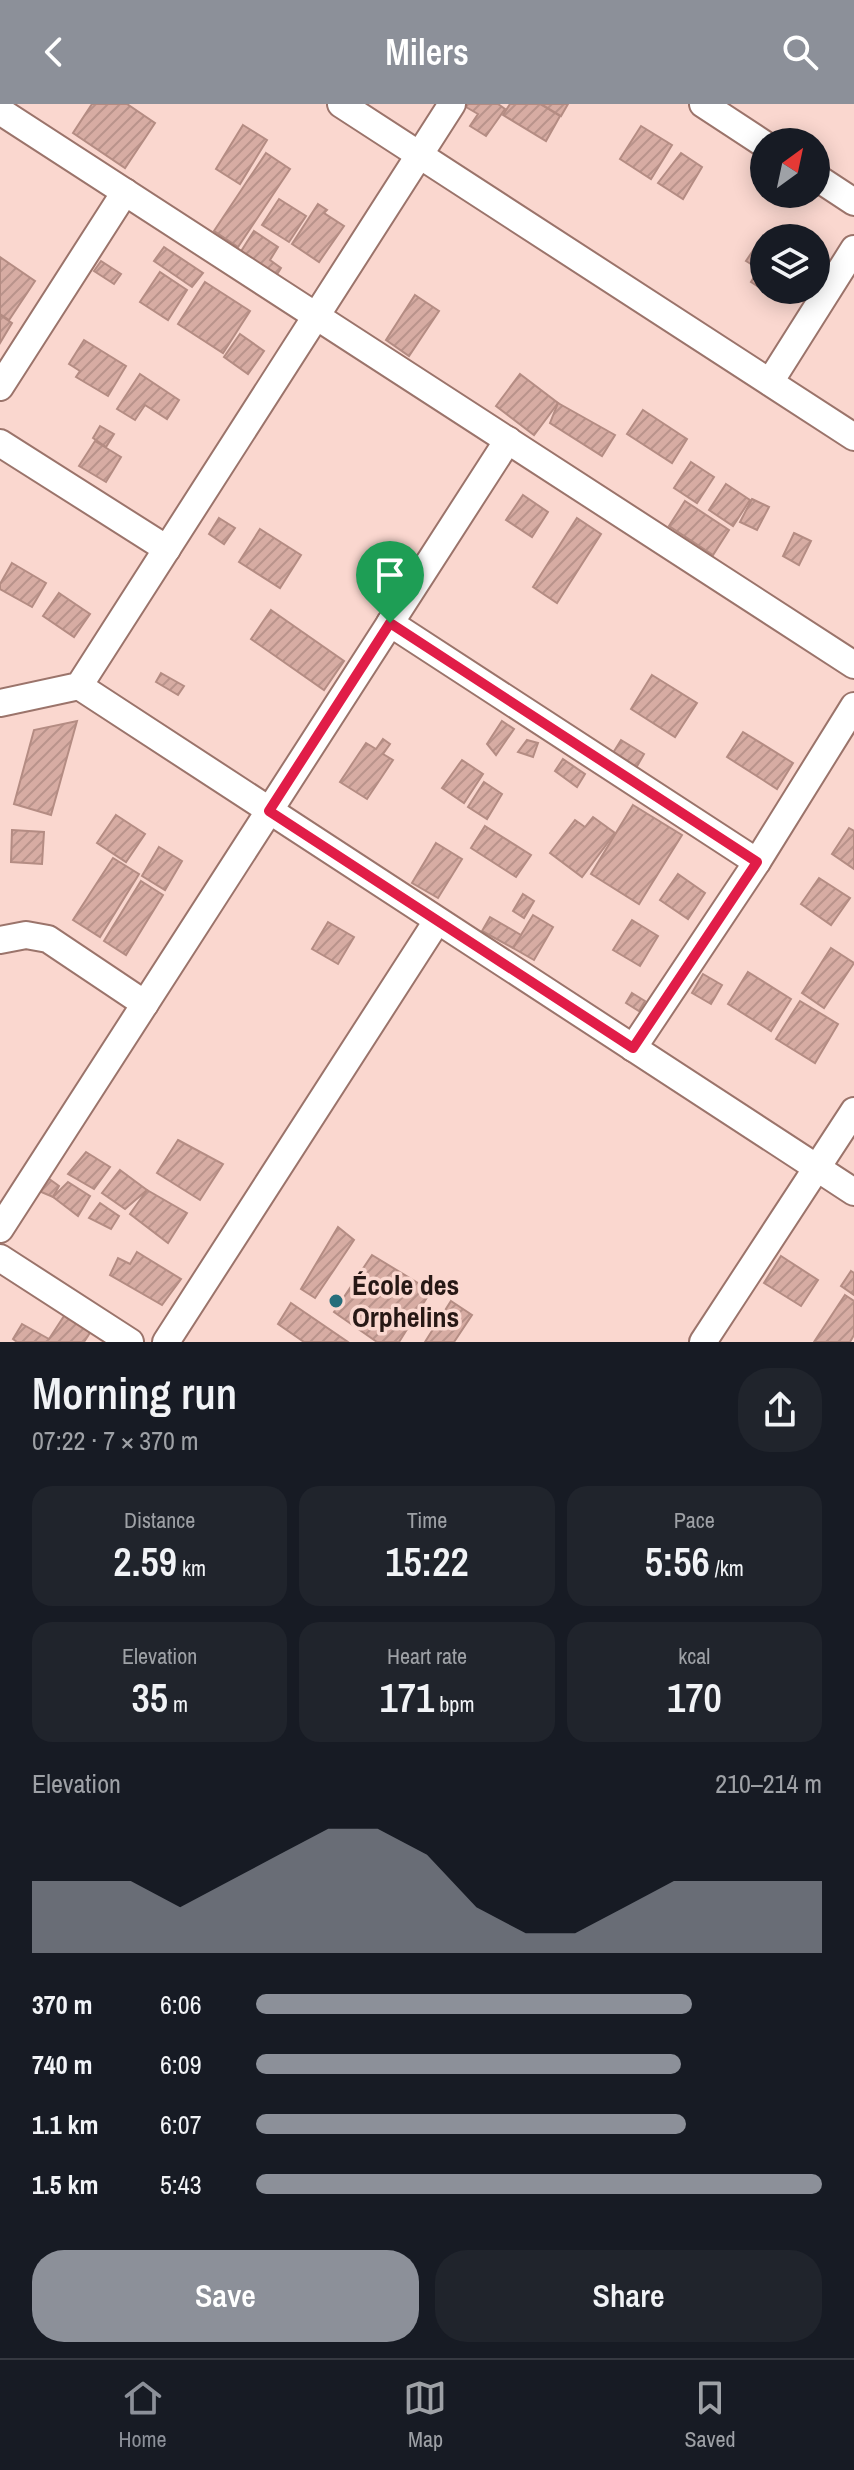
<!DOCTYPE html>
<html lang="en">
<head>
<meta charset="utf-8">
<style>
  :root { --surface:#171b24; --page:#20242c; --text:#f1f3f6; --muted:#9ea1a6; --line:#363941; --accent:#8c9099 }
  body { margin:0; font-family:"Archivo Narrow",sans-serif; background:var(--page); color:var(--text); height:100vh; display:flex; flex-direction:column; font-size:30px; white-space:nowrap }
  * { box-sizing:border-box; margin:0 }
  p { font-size:26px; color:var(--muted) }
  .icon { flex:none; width:44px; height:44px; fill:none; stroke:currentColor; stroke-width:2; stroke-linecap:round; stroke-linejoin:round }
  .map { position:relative; height:1238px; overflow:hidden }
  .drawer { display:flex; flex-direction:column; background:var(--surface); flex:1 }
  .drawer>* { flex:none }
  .needle { width:52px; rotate:33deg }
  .controls { position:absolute; left:750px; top:24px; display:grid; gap:16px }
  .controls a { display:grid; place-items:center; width:80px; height:80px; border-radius:50%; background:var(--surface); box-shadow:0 4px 20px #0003; font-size:40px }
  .pin { position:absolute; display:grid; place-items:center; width:68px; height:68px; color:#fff; margin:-82px -34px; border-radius:50% 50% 50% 0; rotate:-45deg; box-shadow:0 0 8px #0007 }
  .pin .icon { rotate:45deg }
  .round { display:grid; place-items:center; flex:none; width:84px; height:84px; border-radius:32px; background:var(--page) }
  .head { display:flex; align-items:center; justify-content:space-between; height:136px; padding:0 32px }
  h1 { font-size:44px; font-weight:600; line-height:60px }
  .metrics { display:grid; grid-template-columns:repeat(3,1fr); gap:12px; height:136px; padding:8px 32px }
  .metrics div { display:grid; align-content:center; border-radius:20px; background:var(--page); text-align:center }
  .metrics b { font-size:40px; font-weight:600 }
  .metrics small { font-size:22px; font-weight:400 }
  .metrics p { font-size:22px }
  .chart { height:224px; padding:16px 32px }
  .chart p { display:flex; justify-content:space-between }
  .chart svg { width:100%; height:144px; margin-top:8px; fill:var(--accent); opacity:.7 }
  .cta { display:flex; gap:16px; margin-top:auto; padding:16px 32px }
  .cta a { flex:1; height:92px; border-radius:32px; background:var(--accent); color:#fff; font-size:32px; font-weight:600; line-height:92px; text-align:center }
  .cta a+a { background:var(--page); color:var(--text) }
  ul { padding:0 32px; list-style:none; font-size:26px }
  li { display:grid; grid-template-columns:128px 96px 1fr; align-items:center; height:60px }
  li i { height:20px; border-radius:10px; background:var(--accent) }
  header { display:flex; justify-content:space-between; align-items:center; height:104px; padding:0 32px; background:var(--accent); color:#fff; font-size:36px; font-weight:600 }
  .tabs { display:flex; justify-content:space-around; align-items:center; height:112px; border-top:2px solid var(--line); background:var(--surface); font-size:22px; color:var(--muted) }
  .tabs a { display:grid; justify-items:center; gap:4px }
  .tabs .on { color:var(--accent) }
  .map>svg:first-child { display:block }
  .building { fill:url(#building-hatch); stroke:#b48c83; stroke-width:2 }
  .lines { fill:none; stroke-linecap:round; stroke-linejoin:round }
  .minor-casing { stroke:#9b746b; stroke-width:30 }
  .minor { stroke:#fff; stroke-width:26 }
  .route-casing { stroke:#fff; stroke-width:16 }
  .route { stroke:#e11d48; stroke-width:10 }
  .poi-dot { fill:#276e7b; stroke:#fad7cf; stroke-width:3 }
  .labels { text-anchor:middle; stroke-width:7; stroke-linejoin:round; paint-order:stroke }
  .poi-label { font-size:28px; font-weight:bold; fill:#271815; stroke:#fad7cf; text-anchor:start }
</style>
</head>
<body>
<header><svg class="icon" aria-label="back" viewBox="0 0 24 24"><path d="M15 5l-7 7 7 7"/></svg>Milers<svg class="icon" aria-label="search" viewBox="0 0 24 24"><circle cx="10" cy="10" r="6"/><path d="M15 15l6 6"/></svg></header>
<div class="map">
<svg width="854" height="1238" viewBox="0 0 854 1238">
  <defs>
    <pattern id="building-hatch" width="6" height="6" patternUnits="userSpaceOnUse" patternTransform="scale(2)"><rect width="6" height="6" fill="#d7aca3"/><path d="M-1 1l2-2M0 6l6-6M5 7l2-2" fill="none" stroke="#b9938b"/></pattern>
  </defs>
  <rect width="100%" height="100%" fill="#fad7cf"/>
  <g class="building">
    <path d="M92,0H127L155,19L125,64L73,29Z"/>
    <path d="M468,0H498L505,5L486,32L470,22L478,10L466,3Z"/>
    <path d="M510,0H540L560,12L546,37L503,11Z"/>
    <path d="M541,0H568L561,12Z"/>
    <path d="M243,21L267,36L240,80L216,65Z"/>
    <path d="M641,22L672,41L651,75L620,55Z"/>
    <path d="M266,49L290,65L238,143L214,127Z"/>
    <path d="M681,49L702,63L683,95L658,79Z"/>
    <path d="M279,95L306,112L289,138L262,121Z"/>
    <path d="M318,100L327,106L324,109L344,122L319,158L292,140Z"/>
    <path d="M254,127L278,143L270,156L281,164L274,175L238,152Z"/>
    <path d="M756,142L764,147V186H773L770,190L751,178L759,165L746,157Z"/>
    <path d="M164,143L203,169L192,183L154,157Z"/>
    <path d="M0,153L35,177L9,216L0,210Z"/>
    <path d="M101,157L121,170L114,180L94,167Z"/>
    <path d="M160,168L187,186L168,216L140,198Z"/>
    <path d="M205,178L250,207L223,249L178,220Z"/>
    <path d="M415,191L439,207L409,252L386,236Z"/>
    <path d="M0,211L12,219L0,239Z"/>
    <path d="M240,230L264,247L248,270L224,253Z"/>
    <path d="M84,236L126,262L108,292L76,273L80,267L69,260Z"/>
    <path d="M140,270L179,296L167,315L145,301L135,316L117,305Z"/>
    <path d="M520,270L558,299L534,331L496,302Z"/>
    <path d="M558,299L615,331L602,352L550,319Z"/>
    <path d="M643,306L687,335L672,359L627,330Z"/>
    <path d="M100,322L114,330L106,343L93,334Z"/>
    <path d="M95,337L121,353L106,378L79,362Z"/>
    <path d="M691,358L714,373L697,399L674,384Z"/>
    <path d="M726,380L750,396L733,422L709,406Z"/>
    <path d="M523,391L548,408L532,433L506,416Z"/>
    <path d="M752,395L769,403L757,426L740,418Z"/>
    <path d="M685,397L729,426L713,451L669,422Z"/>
    <path d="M219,414L235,424L224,440L209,430Z"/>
    <path d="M577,414L601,430L557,499L533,483Z"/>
    <path d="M260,425L301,451L280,484L239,458Z"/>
    <path d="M794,429L811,437L799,461L783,452Z"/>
    <path d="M12,459L46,479L32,503L0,485V480Z"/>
    <path d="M59,489L90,510L74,533L43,512Z"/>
    <path d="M271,506L344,557L324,586L251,535Z"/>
    <path d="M161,569L184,582L178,591L156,578Z"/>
    <path d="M652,571L697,599L675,633L631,605Z"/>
    <path d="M77,617L51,711L14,700L34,626Z"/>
    <path d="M502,617L514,625L496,651L487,640Z"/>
    <path d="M743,628L793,659L777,685L727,653Z"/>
    <path d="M383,635L390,640L383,650L393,656L367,695L340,678L366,639L376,645Z"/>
    <path d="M527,636L538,639L533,653L518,648Z"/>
    <path d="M621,636L644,650L636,664L613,649Z"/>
    <path d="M563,655L585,670L577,683L555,667Z"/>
    <path d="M462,656L483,670L464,699L442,684Z"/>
    <path d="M484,678L502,690L487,715L468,703Z"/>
    <path d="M633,701L682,731L639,800L591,770Z"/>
    <path d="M116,711L145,730L126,758L97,739Z"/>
    <path d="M593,713L615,729L582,773L550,749L575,716L585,723Z"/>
    <path d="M485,722L531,751L516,773L471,744Z"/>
    <path d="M849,724L854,727V765L832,750Z"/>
    <path d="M12,726L44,728L42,760L11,758Z"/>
    <path d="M436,739L462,755L438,794L412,779Z"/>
    <path d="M159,743L182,757L165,786L142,772Z"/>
    <path d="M113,754L139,770L100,833L73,816Z"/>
    <path d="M678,770L705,789L688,815L660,796Z"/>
    <path d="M819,774L850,794L831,821L801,800Z"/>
    <path d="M141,777L163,791L126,851L104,837Z"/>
    <path d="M523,790L534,797L524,814L513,807Z"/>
    <path d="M533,811L553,823L534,856L513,844Z"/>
    <path d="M490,813L521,831L513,844L482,827Z"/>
    <path d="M632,816L658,832L640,862L613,846Z"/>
    <path d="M328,818L354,833L338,860L312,845Z"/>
    <path d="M831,844L854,859L824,904L802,889Z"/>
    <path d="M748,868L791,895L771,927L728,900Z"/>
    <path d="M703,870L722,881L711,900L692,889Z"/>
    <path d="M632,889L645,897L639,907L626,899Z"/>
    <path d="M800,897L838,920L815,959L776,935Z"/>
    <path d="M178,1036L223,1060L200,1096L157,1069Z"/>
    <path d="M86,1048L110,1063L94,1085L68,1070Z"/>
    <path d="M120,1066L147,1086L125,1105L102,1089Z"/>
    <path d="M48,1074L59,1082L53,1093L39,1087Z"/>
    <path d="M68,1078L90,1092L78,1112L53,1093Z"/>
    <path d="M147,1086L187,1109L168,1139L130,1110Z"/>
    <path d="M100,1099L119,1112L111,1125L89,1114Z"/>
    <path d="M338,1123L354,1136L315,1194L301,1185Z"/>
    <path d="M137,1148L181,1175L162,1201L110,1171L118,1154L130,1160Z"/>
    <path d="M372,1151L431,1187L399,1238H377L334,1208Z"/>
    <path d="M781,1152L818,1176L801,1202L764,1179Z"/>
    <path d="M851,1167L854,1169V1191L841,1182Z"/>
    <path d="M845,1191L854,1197V1231L850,1238H814Z"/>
    <path d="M451,1197L472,1211L454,1238H425Z"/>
    <path d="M291,1199L348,1238H304L278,1220Z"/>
    <path d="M66,1209L95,1221L84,1238H17L13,1235L22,1220L49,1235Z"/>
  </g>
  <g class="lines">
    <defs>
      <g id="minor">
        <path d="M341,0L854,333"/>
        <path d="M703,0L764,40"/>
        <path d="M0,7L854,561"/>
        <path d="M816,73L854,98"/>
        <path d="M770,278L854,145"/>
        <path d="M0,283L125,88"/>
        <path d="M0,339L167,445"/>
        <path d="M390,519L757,758"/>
        <path d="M79,582L854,1088"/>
        <path d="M0,599L79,582L452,0"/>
        <path d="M0,836L26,831L48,835L145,900"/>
        <path d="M633,944L757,758L854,602"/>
        <path d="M0,1125L508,336"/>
        <path d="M0,1154L130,1238"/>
        <path d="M166,1238L437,817"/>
        <path d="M703,1238L854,1007"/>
      </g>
    </defs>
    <use href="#minor" class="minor-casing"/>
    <use href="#minor" class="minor"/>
  </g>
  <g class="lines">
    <defs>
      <path id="route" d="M390,519L757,758L633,944L269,707Z"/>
    </defs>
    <use href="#route" class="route-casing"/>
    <use href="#route" class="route"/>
  </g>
  <circle class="poi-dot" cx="336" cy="1197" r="8"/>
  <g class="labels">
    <g class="poi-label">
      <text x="352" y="1191">École des<tspan x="352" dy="32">Orphelins</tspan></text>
    </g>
  </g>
</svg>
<div class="controls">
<a><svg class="needle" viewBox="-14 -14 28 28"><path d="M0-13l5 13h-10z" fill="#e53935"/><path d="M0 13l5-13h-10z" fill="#9ea1a6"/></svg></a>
<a><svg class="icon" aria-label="layers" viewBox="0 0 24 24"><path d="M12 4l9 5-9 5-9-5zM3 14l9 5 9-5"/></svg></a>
</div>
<div class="pin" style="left:390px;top:519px;background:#1e9e55"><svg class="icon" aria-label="arrive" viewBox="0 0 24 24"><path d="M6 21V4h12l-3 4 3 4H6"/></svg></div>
</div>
<section class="drawer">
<div class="head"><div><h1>Morning run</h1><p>07:22 · 7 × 370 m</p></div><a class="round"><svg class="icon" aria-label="share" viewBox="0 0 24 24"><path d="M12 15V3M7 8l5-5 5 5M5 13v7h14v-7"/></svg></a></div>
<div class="metrics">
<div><p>Distance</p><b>2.59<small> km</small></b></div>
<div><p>Time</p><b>15:22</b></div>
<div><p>Pace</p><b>5:56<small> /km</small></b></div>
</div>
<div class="metrics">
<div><p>Elevation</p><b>35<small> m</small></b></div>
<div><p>Heart rate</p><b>171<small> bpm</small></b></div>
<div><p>kcal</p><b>170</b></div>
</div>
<div class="chart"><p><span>Elevation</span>210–214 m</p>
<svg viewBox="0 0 160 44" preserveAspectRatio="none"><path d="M0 44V22L10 22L20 22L30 30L40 22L50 14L60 6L70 6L80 14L90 30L100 38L110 38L120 30L130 22L140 22L150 22L160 22V44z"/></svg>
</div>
<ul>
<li><b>370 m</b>6:06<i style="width:77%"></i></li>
<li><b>740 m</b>6:09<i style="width:75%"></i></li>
<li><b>1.1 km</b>6:07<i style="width:76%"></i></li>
<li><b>1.5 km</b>5:43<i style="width:100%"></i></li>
</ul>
<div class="cta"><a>Save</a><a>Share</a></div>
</section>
<nav class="tabs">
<a class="on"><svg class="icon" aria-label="home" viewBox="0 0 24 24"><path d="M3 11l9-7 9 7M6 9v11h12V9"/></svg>Home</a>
<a><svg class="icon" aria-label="map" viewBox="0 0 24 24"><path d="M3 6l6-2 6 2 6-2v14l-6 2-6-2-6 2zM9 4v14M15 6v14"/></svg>Map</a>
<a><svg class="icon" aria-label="saved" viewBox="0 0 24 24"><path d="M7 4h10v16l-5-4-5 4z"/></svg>Saved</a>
</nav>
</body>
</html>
